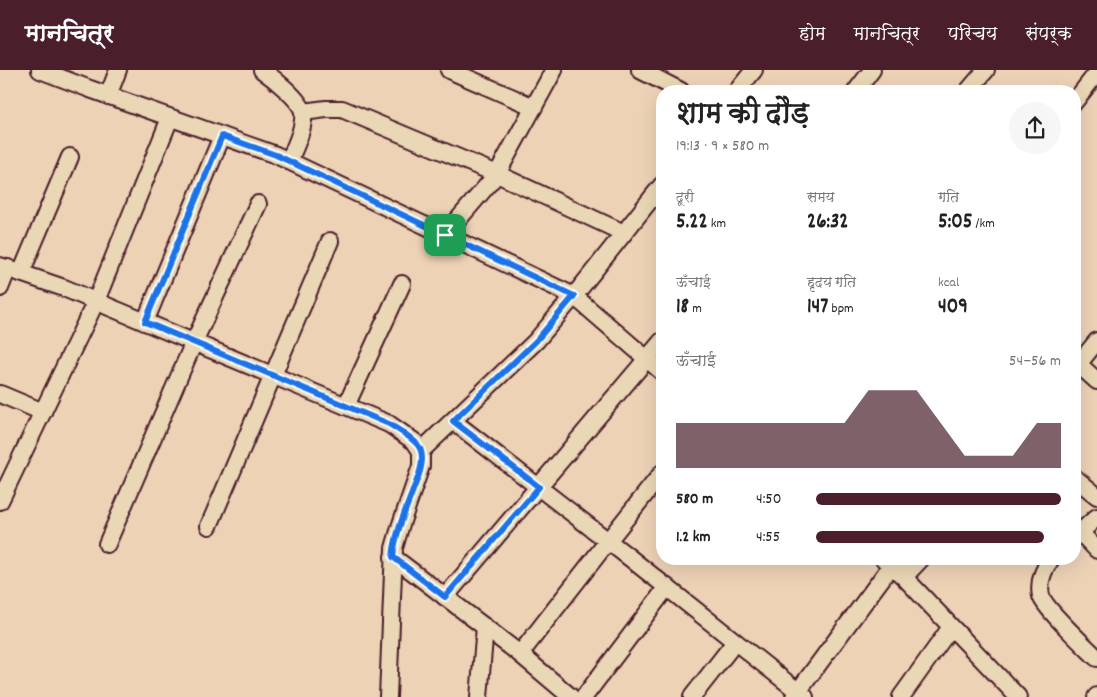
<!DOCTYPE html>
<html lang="hi">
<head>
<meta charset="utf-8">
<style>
  :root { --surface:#fff; --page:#f6f6f6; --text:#222; --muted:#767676; --accent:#4a1f2b }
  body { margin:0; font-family:Dekko,"Playpen Sans Deva",sans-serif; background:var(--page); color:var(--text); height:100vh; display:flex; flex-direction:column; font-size:19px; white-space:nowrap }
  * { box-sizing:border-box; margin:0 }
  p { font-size:16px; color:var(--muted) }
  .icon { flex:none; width:28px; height:28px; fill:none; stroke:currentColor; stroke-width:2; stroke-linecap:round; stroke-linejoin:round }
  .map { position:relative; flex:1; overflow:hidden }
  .panel { position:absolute; left:656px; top:15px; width:425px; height:480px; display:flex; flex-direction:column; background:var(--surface); border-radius:20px; box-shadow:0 5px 20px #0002 }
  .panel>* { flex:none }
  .pin { position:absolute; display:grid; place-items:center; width:42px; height:42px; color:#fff; margin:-21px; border-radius:10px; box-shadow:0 2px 8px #0006 }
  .round { display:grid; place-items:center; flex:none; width:52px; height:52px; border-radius:26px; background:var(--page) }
  .overview { display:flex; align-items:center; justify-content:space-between; height:85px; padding:0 20px }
  h1 { font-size:28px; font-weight:700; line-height:38px }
  .figures { display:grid; grid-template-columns:repeat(3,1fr); gap:8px; height:85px; padding:5px 20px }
  .figures div { display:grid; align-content:center }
  .figures b { font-size:21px; font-weight:700 }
  .figures small { font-size:14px; font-weight:400 }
  .figures p { font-size:14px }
  .chart { height:140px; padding:10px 20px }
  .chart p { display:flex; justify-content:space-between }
  .chart svg { width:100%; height:90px; margin-top:5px; fill:var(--accent); opacity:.7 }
  ul { padding:0 20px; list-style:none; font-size:16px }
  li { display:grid; grid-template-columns:80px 60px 1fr; align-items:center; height:38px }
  li i { height:12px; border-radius:6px; background:var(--accent) }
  header { display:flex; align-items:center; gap:30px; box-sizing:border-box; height:70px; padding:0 25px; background:var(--accent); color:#fff }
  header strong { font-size:24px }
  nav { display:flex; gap:28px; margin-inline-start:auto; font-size:18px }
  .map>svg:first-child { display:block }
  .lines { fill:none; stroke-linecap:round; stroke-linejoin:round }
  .street-casing { stroke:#4a1f2b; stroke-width:20 }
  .street { stroke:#ead7b5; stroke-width:16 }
  .route-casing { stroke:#fff; stroke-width:10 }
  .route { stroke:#1a73e8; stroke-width:6 }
</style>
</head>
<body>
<header>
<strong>मानचित्र</strong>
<nav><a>होम</a><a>मानचित्र</a><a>परिचय</a><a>संपर्क</a></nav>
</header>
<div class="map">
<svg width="1097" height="627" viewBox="0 0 1097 627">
  <rect width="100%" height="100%" fill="#edd2b6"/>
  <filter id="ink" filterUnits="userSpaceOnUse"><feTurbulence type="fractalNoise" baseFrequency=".02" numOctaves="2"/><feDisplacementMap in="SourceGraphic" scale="10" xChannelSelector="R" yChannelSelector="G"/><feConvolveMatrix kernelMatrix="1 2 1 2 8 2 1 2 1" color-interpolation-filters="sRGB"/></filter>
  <g filter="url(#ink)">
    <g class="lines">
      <defs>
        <g id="street">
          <path d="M40,0L90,19L276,85L574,226L662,302"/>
          <path d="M262,0C272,7 301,30 303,42C305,57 295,77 289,91"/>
          <path d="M449,0L534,37"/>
          <path d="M640,0L681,21"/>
          <path d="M737,21L754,0"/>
          <path d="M856,21L872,0"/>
          <path d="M968,21L986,0"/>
          <path d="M108,26L118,0"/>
          <path d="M1075,31L1097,3"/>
          <path d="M303,42L326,39H342L497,104L624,163"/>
          <path d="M445,165L497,104L554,0"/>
          <path d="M0,196L64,218L389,354L415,372L421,381V396L401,454L394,478L388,627"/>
          <path d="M21,203L70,87"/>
          <path d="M0,218L8,198"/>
          <path d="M145,252L222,66"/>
          <path d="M1075,291L1097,311"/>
          <path d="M1075,298L1097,271"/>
          <path d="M0,324L43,342"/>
          <path d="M346,336L402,214"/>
          <path d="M453,351L630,488L805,627"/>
          <path d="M421,381L536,271L574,226L662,115"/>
          <path d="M1075,408L1097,426"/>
          <path d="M0,431L96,231L170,48"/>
          <path d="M209,456L330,171"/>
          <path d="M1080,462L1097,480"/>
          <path d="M1075,467L1097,447"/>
          <path d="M107,474L194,272L258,134"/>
          <path d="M393,487L520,584L571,627"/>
          <path d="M884,489L904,507L1018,627"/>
          <path d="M1051,489C1043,500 1038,512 1041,526C1045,539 1085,576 1097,588"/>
          <path d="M904,507L921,489"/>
          <path d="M445,527L662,271"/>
          <path d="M520,584L608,471L662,403"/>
          <path d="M479,627L485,557"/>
          <path d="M584,627L667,517"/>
          <path d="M692,627L735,572"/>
          <path d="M794,627L891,496"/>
          <path d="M901,627L951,557"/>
          <path d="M1096,627L1097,626"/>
        </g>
      </defs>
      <use href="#street" class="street-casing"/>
      <use href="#street" class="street"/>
    </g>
  </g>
  <g class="lines" filter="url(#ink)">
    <defs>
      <path id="route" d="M222,66L276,85L574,226L536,271L453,351L539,417L445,527L393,487C395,465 404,444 412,423C416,411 425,395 421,381C418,370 398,360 389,354L145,252Z"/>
    </defs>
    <use href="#route" class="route-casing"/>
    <use href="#route" class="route"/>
  </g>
</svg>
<div class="pin" style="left:445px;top:165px;background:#1e9e55"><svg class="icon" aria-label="arrive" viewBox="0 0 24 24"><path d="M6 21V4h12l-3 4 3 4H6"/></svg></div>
<section class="panel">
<div class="overview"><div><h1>शाम की दौड़</h1><p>19:13 · 9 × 580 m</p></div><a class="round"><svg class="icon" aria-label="share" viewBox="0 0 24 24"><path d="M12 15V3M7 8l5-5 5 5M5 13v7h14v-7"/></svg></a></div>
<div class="figures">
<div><p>दूरी</p><b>5.22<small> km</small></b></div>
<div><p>समय</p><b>26:32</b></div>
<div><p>गति</p><b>5:05<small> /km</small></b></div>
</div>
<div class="figures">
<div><p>ऊँचाई</p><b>18<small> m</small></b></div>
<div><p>हृदय गति</p><b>147<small> bpm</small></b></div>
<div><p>kcal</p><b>409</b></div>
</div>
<div class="chart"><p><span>ऊँचाई</span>54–56 m</p>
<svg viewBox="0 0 160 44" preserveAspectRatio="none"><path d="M0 44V22L10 22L20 22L30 22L40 22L50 22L60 22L70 22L80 6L90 6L100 6L110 22L120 38L130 38L140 38L150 22L160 22V44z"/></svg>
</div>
<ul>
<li><b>580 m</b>4:50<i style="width:100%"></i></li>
<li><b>1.2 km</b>4:55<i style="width:93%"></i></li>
</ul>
</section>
</div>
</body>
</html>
